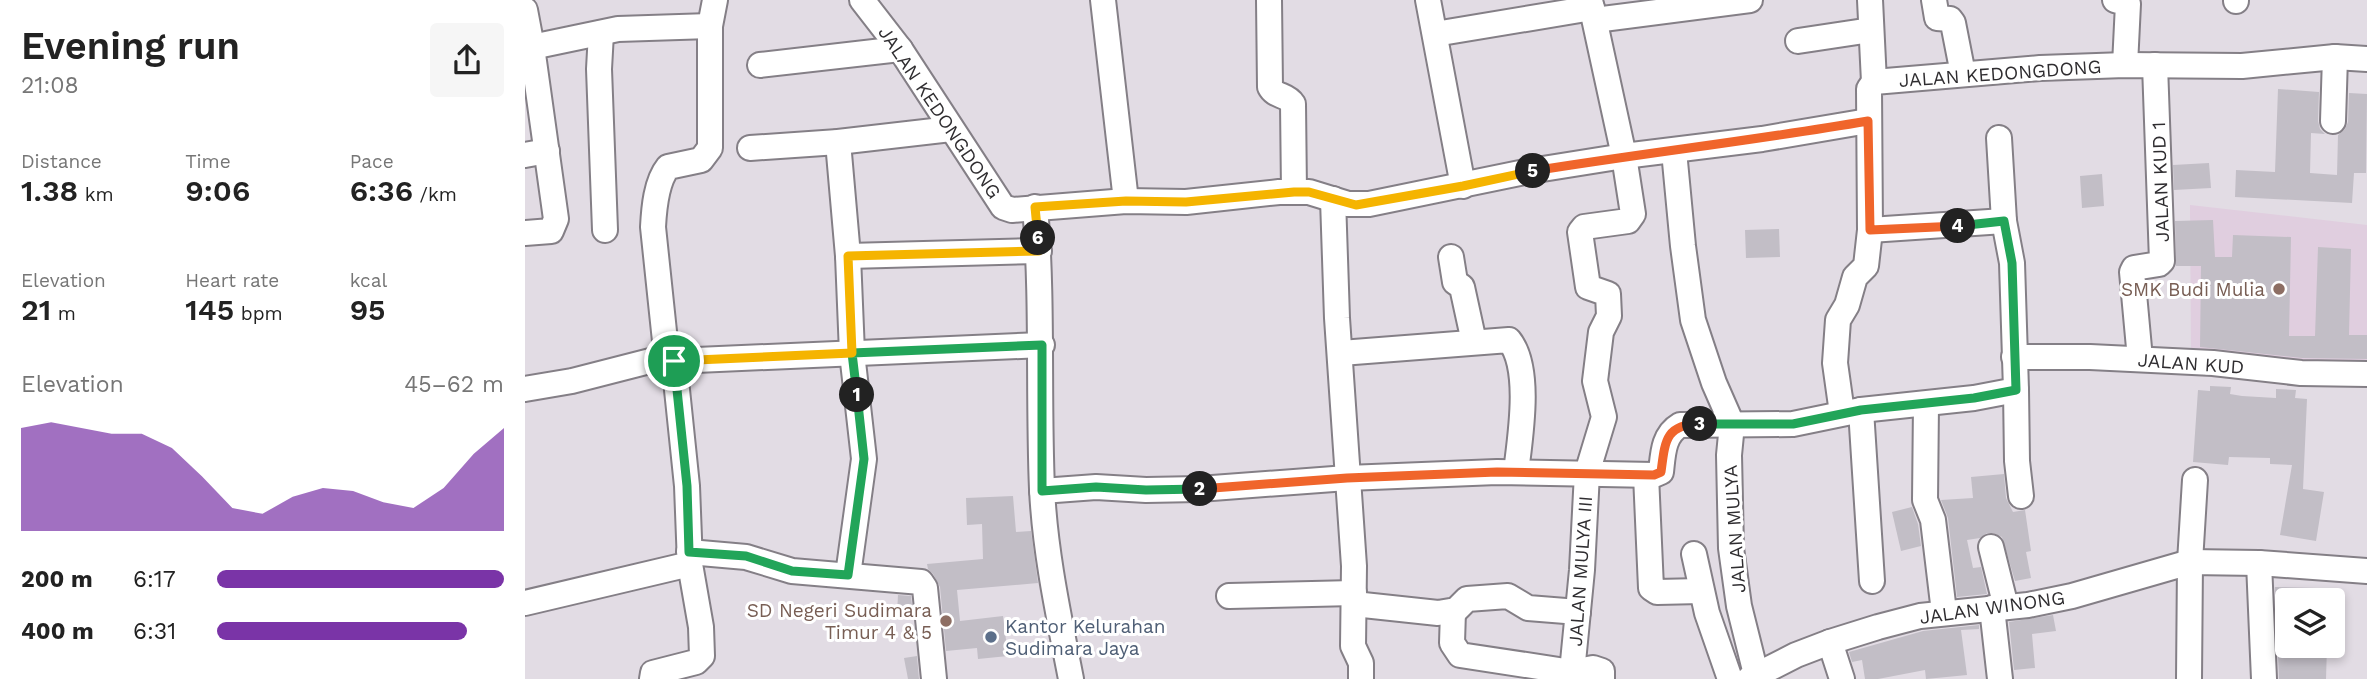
<!DOCTYPE html>
<html lang="en">
<head>
<meta charset="utf-8">
<style>
  :root { --surface:#fff; --page:#f6f6f6; --text:#222; --muted:#767676; --accent:#7a34a7 }
  body { margin:0; font-family:"Work Sans",sans-serif; background:var(--page); color:var(--text); height:100vh; display:flex; flex-direction:column; font-size:26px; white-space:nowrap }
  * { box-sizing:border-box; margin:0 }
  p { font-size:23px; color:var(--muted) }
  .icon { flex:none; width:38px; height:38px; fill:none; stroke:currentColor; stroke-width:2; stroke-linecap:round; stroke-linejoin:round }
  .map { position:relative; flex:1; overflow:hidden }
  .side { display:flex; flex-direction:column; background:var(--surface); width:525px }
  .side>* { flex:none }
  .controls { position:absolute; left:1750px; top:588px; display:grid; gap:14px }
  .controls a { display:grid; place-items:center; width:70px; height:70px; border-radius:7px; background:var(--surface); box-shadow:0 4px 10px #0003; font-size:35px }
  .pin { position:absolute; display:grid; place-items:center; width:60px; height:60px; color:#fff; margin:-30px; border:4px solid #fff; border-radius:50%; box-shadow:0 2px 7px #0007 }
  .km { position:absolute; width:35px; height:35px; margin:-18px; border-radius:50%; background:#222; color:#fff; font-size:19px; line-height:35px; text-align:center }
  .round { display:grid; place-items:center; flex:none; width:74px; height:74px; border-radius:7px; background:var(--page) }
  .overview { display:flex; align-items:center; justify-content:space-between; height:119px; padding:0 21px }
  h1 { font-size:38px; font-weight:600; line-height:52px }
  .metrics { display:grid; grid-template-columns:repeat(3,1fr); gap:10px; height:119px; padding:7px 21px }
  .metrics div { display:grid; align-content:center }
  .metrics b { font-size:30px; font-weight:600 }
  .metrics small { font-size:19px; font-weight:400 }
  .metrics p { font-size:19px }
  .chart { height:196px; padding:14px 21px }
  .chart p { display:flex; justify-content:space-between }
  .chart svg { width:100%; height:126px; margin-top:7px; fill:var(--accent); opacity:.7 }
  ul { padding:0 21px; list-style:none; font-size:23px }
  li { display:grid; grid-template-columns:112px 84px 1fr; align-items:center; height:52px }
  li i { height:18px; border-radius:9px; background:var(--accent) }
  main { display:flex; flex:1; min-height:0 }
  .map>svg:first-child { display:block }
  .education { fill:#e0cedf }
  .building { fill:#c2bec6 }
  .lines { fill:none; stroke-linecap:round; stroke-linejoin:round }
  .minor-casing { stroke:#847f86; stroke-width:28 }
  .minor { stroke:#fff; stroke-width:24 }
  .split-1-casing { stroke:#fff; stroke-width:14 }
  .split-2-casing { stroke:#fff; stroke-width:14 }
  .split-3-casing { stroke:#fff; stroke-width:14 }
  .split-4-casing { stroke:#fff; stroke-width:14 }
  .split-5-casing { stroke:#fff; stroke-width:14 }
  .split-6-casing { stroke:#fff; stroke-width:14 }
  .split-7-casing { stroke:#fff; stroke-width:14 }
  .split-1 { stroke:#22a559; stroke-width:9 }
  .split-2 { stroke:#22a559; stroke-width:9 }
  .split-3 { stroke:#f0652b; stroke-width:9 }
  .split-4 { stroke:#22a559; stroke-width:9 }
  .split-5 { stroke:#f0652b; stroke-width:9 }
  .split-6 { stroke:#f5b400; stroke-width:9 }
  .split-7 { stroke:#f5b400; stroke-width:9 }
  .education-dot { fill:#8d6e63; stroke:#fff; stroke-width:2.5 }
  .service-dot { fill:#5c6f8a; stroke:#fff; stroke-width:2.5 }
  .labels { text-anchor:middle; stroke-width:6; stroke-linejoin:round; paint-order:stroke }
  .street-label { font-size:19px; fill:#2f2d30; stroke:#fff }
  .education-label { font-size:19px; fill:#785e54; stroke:#fff; text-anchor:end }
  .service-label { font-size:19px; fill:#4e5e75; stroke:#fff; text-anchor:start }
</style>
</head>
<body>
<main>
<section class="side">
<div class="overview"><div><h1>Evening run</h1><p>21:08</p></div><a class="round"><svg class="icon" aria-label="share" viewBox="0 0 24 24"><path d="M12 15V3M7 8l5-5 5 5M5 13v7h14v-7"/></svg></a></div>
<div class="metrics">
<div><p>Distance</p><b>1.38<small> km</small></b></div>
<div><p>Time</p><b>9:06</b></div>
<div><p>Pace</p><b>6:36<small> /km</small></b></div>
</div>
<div class="metrics">
<div><p>Elevation</p><b>21<small> m</small></b></div>
<div><p>Heart rate</p><b>145<small> bpm</small></b></div>
<div><p>kcal</p><b>95</b></div>
</div>
<div class="chart"><p><span>Elevation</span>45–62 m</p>
<svg viewBox="0 0 160 44" preserveAspectRatio="none"><path d="M0 44V8L10 6L20 8L30 10L40 10L50 15L60 25L70 36L80 38L90 32L100 29L110 30L120 34L130 36L140 29L150 17L160 8V44z"/></svg>
</div>
<ul>
<li><b>200 m</b>6:17<i style="width:100%"></i></li>
<li><b>400 m</b>6:31<i style="width:87%"></i></li>
</ul>
</section>
<div class="map">
<svg width="1842" height="679" viewBox="0 0 1842 679">
  <rect width="100%" height="100%" fill="#e2dce4"/>
  <path class="education" d="M1665,205L1842,225V366L1666,353Z"/>
  <g class="building">
    <path d="M1753,89L1794,92L1793,121L1795,129L1800,134L1786,133L1785,173L1812,175L1813,135L1820,129L1823,122L1824,93L1842,94L1841,173H1829L1827,203L1710,197L1711,170L1750,172Z"/>
    <path d="M1684,163L1686,188L1649,190L1648,165Z"/>
    <path d="M1577,174L1579,206L1557,208L1555,176Z"/>
    <path d="M1688,220L1690,257H1707L1708,235L1766,237L1764,336H1790L1793,247L1826,249L1824,335H1842V359L1777,358L1675,347L1676,266H1651L1650,221Z"/>
    <path d="M1254,229L1255,257L1221,258L1220,230Z"/>
    <path d="M1685,386L1706,387L1705,394L1717,396L1751,398V389L1771,390L1770,398L1782,399L1778,489L1799,492L1791,541L1755,535L1767,465L1745,464V458L1704,457L1703,465L1668,462L1673,390L1685,391Z"/>
    <path d="M1479,474L1481,498L1488,512L1500,510L1506,551L1501,552L1506,578L1490,581L1477,537L1469,533H1462L1455,538L1442,540L1448,568L1456,567L1462,594L1432,597L1423,518L1416,500L1448,498L1446,477Z"/>
    <path d="M488,496L491,532L506,531L513,583L432,590L435,621L478,616L483,656L453,659L452,648L421,651L415,587L408,574L403,569L402,564L458,559L457,524L442,525L441,498Z"/>
    <path d="M1387,507L1393,524L1396,546L1376,551L1367,512Z"/>
    <path d="M1750,587L1792,588V600H1762V646H1802L1801,679H1754Z"/>
    <path d="M373,595L386,596L388,614H372Z"/>
    <path d="M1528,615L1531,631L1507,634L1510,668L1489,670L1484,622Z"/>
    <path d="M1454,625V629L1436,630L1442,675L1401,679L1400,670L1353,679H1340L1337,660L1327,662L1324,652L1398,631Z"/>
    <path d="M392,656L394,679H383L379,658Z"/>
  </g>
  <g class="lines">
    <defs>
      <g id="minor">
        <path d="M337,0L375,49L478,207L487,210L601,201L661,202L754,192H784L823,204H844L1005,171L1099,156L1237,139L1343,121"/>
        <path d="M578,0L601,201"/>
        <path d="M744,0L745,87C750,97 762,94 768,104L769,192"/>
        <path d="M903,0L938,186"/>
        <path d="M1345,0L1349,82"/>
        <path d="M1409,0L1412,18L1425,19L1428,23L1438,74"/>
        <path d="M1590,0L1603,4L1600,65"/>
        <path d="M1711,1V0"/>
        <path d="M0,10L7,47"/>
        <path d="M1070,20L1225,0"/>
        <path d="M76,33L74,69L80,230"/>
        <path d="M910,34L1067,8"/>
        <path d="M1273,41L1346,30"/>
        <path d="M235,65L375,49"/>
        <path d="M1808,121L1810,57"/>
        <path d="M313,142L323,256L327,353L339,459L323,575"/>
        <path d="M225,148L313,142L426,129"/>
        <path d="M1149,151L1158,246L1168,320L1189,383L1207,424L1204,455L1206,548L1214,606L1231,674"/>
        <path d="M0,155L22,151"/>
        <path d="M808,199L812,318L829,566L828,646L836,663V679"/>
        <path d="M510,207C518,301 513,395 517,489C520,553 534,617 546,679"/>
        <path d="M1345,230L1479,221"/>
        <path d="M0,233L26,231L31,219L7,47L93,29L185,26"/>
        <path d="M323,256L514,251"/>
        <path d="M926,257L930,282L937,287L949,342"/>
        <path d="M816,353L984,340C1007,368 995,438 991,472"/>
        <path d="M1489,357H1565L1688,363L1776,373L1842,374"/>
        <path d="M1615,359L1607,272L1609,268L1634,264L1637,261L1630,65"/>
        <path d="M142,360L128,227C129,208 131,182 143,167L176,160L185,148V26L190,0"/>
        <path d="M0,389L47,381L125,361H149L517,345"/>
        <path d="M1491,390L1492,461L1496,496"/>
        <path d="M1401,404L1400,500L1408,520L1419,612"/>
        <path d="M1336,410L1347,581"/>
        <path d="M1317,413L1310,363L1313,320L1322,305L1330,277L1341,266L1345,230L1344,89L1349,82L1515,68L1600,65L1717,66L1810,57L1842,59"/>
        <path d="M1121,475L1126,588L1132,592L1176,591"/>
        <path d="M517,491L571,487L621,490L674,489L822,478L972,472L1129,475L1136,472C1138,454 1138,435 1155,425L1268,424L1336,410L1449,398L1491,390L1487,263L1479,221L1474,138"/>
        <path d="M1466,547L1481,607"/>
        <path d="M164,552L221,557L267,571L396,582L400,588L409,679"/>
        <path d="M1169,554L1182,613L1205,679"/>
        <path d="M1734,563L1739,679"/>
        <path d="M704,596L829,593"/>
        <path d="M0,603L165,564L162,486L149,361"/>
        <path d="M829,604L913,613L931,610L942,599L983,596L1003,608L1053,612"/>
        <path d="M1467,608L1475,679"/>
        <path d="M928,611L927,643L935,655L1047,672L1068,668L1077,671V679"/>
        <path d="M1305,642L1317,679"/>
        <path d="M1047,672L1057,570L1062,473L1079,417L1070,381L1076,332L1084,316L1083,294L1063,287L1055,232L1059,227L1103,221L1108,214L1099,156L1065,0"/>
        <path d="M127,679L128,673L171,662L177,656L176,627L165,564"/>
        <path d="M1224,679L1271,655L1305,642L1353,627L1395,616L1503,605L1547,596L1665,562L1734,563L1842,571"/>
        <path d="M1664,679L1665,562L1670,480"/>
      </g>
    </defs>
    <use href="#minor" class="minor-casing"/>
    <use href="#minor" class="minor"/>
  </g>
  <g class="lines">
    <defs>
      <path id="split-1" d="M149,361L162,486L164,552L221,556L267,571L323,575L339,459L332,395"/>
      <path id="split-2" d="M332,395L327,353L517,345V491L571,487L621,490L675,489"/>
      <path id="split-3" d="M675,489L822,478L972,472L1129,475L1136,472C1140,442 1140,424 1175,424"/>
      <path id="split-4" d="M1175,424H1268L1336,410L1449,398L1491,390L1487,263L1479,221L1433,226"/>
      <path id="split-5" d="M1008,171C1120,153 1232,140 1343,121L1345,230L1433,226"/>
      <path id="split-6" d="M513,238L510,207L601,201L661,202L769,192H784L831,205L938,186L1008,171"/>
      <path id="split-7" d="M149,361L327,353L323,256L514,251L513,238"/>
    </defs>
    <use href="#split-1" class="split-1-casing"/>
    <use href="#split-2" class="split-2-casing"/>
    <use href="#split-3" class="split-3-casing"/>
    <use href="#split-4" class="split-4-casing"/>
    <use href="#split-5" class="split-5-casing"/>
    <use href="#split-6" class="split-6-casing"/>
    <use href="#split-7" class="split-7-casing"/>
    <use href="#split-1" class="split-1"/>
    <use href="#split-2" class="split-2"/>
    <use href="#split-3" class="split-3"/>
    <use href="#split-4" class="split-4"/>
    <use href="#split-5" class="split-5"/>
    <use href="#split-6" class="split-6"/>
    <use href="#split-7" class="split-7"/>
  </g>
  <g class="education-dot">
    <circle cx="1754" cy="289" r="7"/>
    <circle cx="421" cy="621" r="7"/>
  </g>
  <circle class="service-dot" cx="466" cy="637" r="7"/>
  <g class="labels">
    <g class="street-label">
      <text transform="translate(1475 73) rotate(-4)" y="7">JALAN KEDONGDONG</text>
      <text transform="translate(415 112) rotate(56)" y="7">JALAN KEDONGDONG</text>
      <text transform="translate(1635 182) rotate(-92)" y="7">JALAN KUD 1</text>
      <text transform="translate(1666 363) rotate(4)" y="7">JALAN KUD</text>
      <text transform="translate(1209 529) rotate(-94)" y="7">JALAN MULYA</text>
      <text transform="translate(1055 571) rotate(-86)" y="7">JALAN MULYA III</text>
      <text transform="translate(1467 607) rotate(-8)" y="7">JALAN WINONG</text>
    </g>
    <g class="education-label">
      <text x="1740" y="296">SMK Budi Mulia</text>
      <text x="407" y="617">SD Negeri Sudimara<tspan x="407" dy="22">Timur 4 &amp; 5</tspan></text>
    </g>
    <g class="service-label">
      <text x="480" y="633">Kantor Kelurahan<tspan x="480" dy="22">Sudimara Jaya</tspan></text>
    </g>
  </g>
</svg>
<div class="controls">
<a><svg class="icon" aria-label="layers" viewBox="0 0 24 24"><path d="M12 4l9 5-9 5-9-5zM3 14l9 5 9-5"/></svg></a>
</div>
<div class="pin" style="left:149px;top:361px;background:#1e9e55"><svg class="icon" aria-label="arrive" viewBox="0 0 24 24"><path d="M6 21V4h12l-3 4 3 4H6"/></svg></div>
<b class="km" style="left:332px;top:395px">1</b>
<b class="km" style="left:675px;top:489px">2</b>
<b class="km" style="left:1175px;top:424px">3</b>
<b class="km" style="left:1433px;top:226px">4</b>
<b class="km" style="left:1008px;top:171px">5</b>
<b class="km" style="left:513px;top:238px">6</b>
</div>
</main>
</body>
</html>
